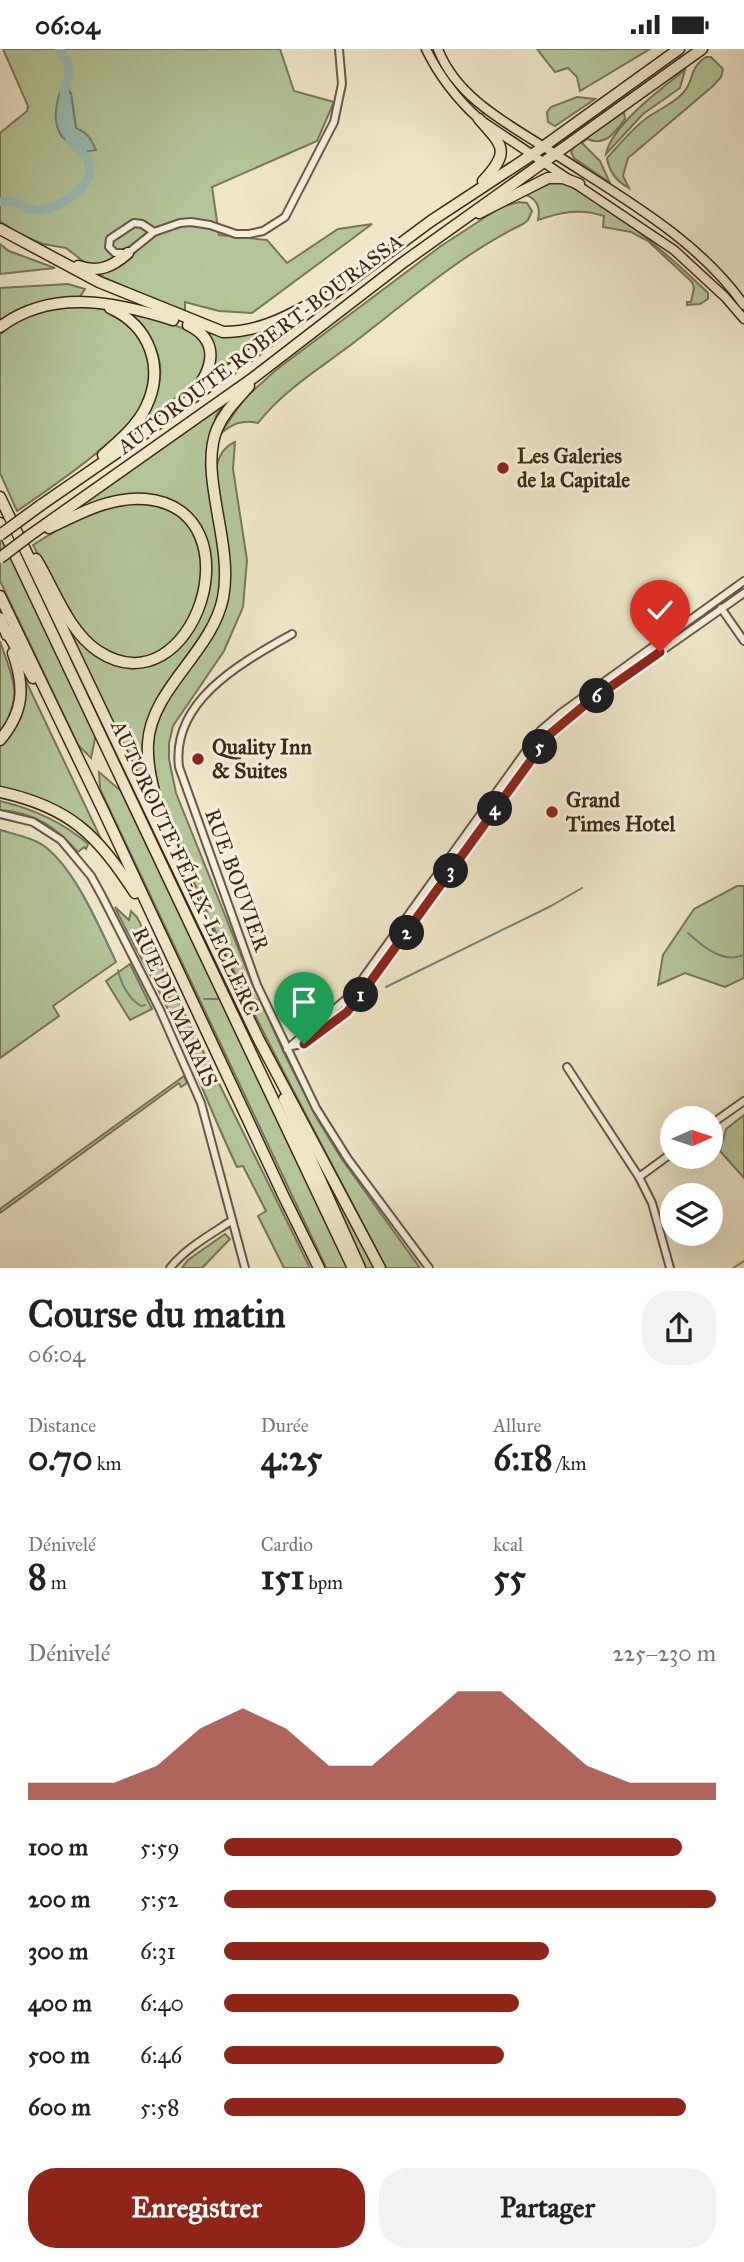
<!DOCTYPE html>
<html lang="fr">
<head>
<meta charset="utf-8">
<style>
  :root { --surface:#fff; --page:#f2f2f2; --text:#222; --muted:#767676; --accent:#8f2418 }
  body { margin:0; font-family:"IM FELL Great Primer",serif; background:var(--page); color:var(--text); height:100vh; display:flex; flex-direction:column; font-size:26px; white-space:nowrap }
  * { box-sizing:border-box; margin:0 }
  p { font-size:23px; color:var(--muted) }
  .icon { flex:none; width:38px; height:38px; fill:none; stroke:currentColor; stroke-width:2; stroke-linecap:round; stroke-linejoin:round }
  .map { position:relative; height:1219px; overflow:hidden }
  .sheet { display:flex; flex-direction:column; background:var(--surface); flex:1 }
  .sheet>* { flex:none }
  .needle { width:46px; rotate:87deg }
  .fabs { position:absolute; left:660px; top:1057px; display:grid; gap:14px }
  .fabs a { display:grid; place-items:center; width:63px; height:63px; border-radius:50%; background:var(--surface); box-shadow:0 7px 28px #0002; font-size:35px }
  .pin { position:absolute; display:grid; place-items:center; width:60px; height:60px; color:#fff; margin:-72px -30px; border-radius:50% 50% 50% 0; rotate:-45deg; box-shadow:0 0 7px #0007 }
  .pin .icon { rotate:45deg }
  .km { position:absolute; width:35px; height:35px; margin:-18px; border-radius:50%; background:#222; color:#fff; font-size:19px; line-height:35px; text-align:center }
  .round { display:grid; place-items:center; flex:none; width:74px; height:74px; border-radius:28px; background:var(--page) }
  .head { display:flex; align-items:center; justify-content:space-between; height:119px; padding:0 28px }
  h1 { font-size:38px; font-weight:700; line-height:52px }
  .figures { display:grid; grid-template-columns:repeat(3,1fr); gap:10px; height:119px; padding:7px 28px }
  .figures div { display:grid; align-content:center }
  .figures b { font-size:35px; font-weight:700 }
  .figures small { font-size:19px; font-weight:400 }
  .figures p { font-size:19px }
  .chart { height:196px; padding:14px 28px }
  .chart p { display:flex; justify-content:space-between }
  .chart svg { width:100%; height:126px; margin-top:7px; fill:var(--accent); opacity:.7 }
  .action { display:flex; gap:14px; margin-top:auto; padding:14px 28px }
  .action a { flex:1; height:80px; border-radius:28px; background:var(--accent); color:#fff; font-size:28px; font-weight:700; line-height:80px; text-align:center }
  .action a+a { background:var(--page); color:var(--text) }
  ul { padding:0 28px; list-style:none; font-size:23px }
  li { display:grid; grid-template-columns:112px 84px 1fr; align-items:center; height:52px }
  li i { height:18px; border-radius:9px; background:var(--accent) }
  .status { display:flex; justify-content:space-between; align-items:center; height:49px; padding:0 35px; background:var(--surface); direction:ltr }
  .status svg { height:19px; fill:currentColor }
  .map>svg:first-child { display:block }
  .green { fill:#b4c699; stroke:#787758; stroke-width:2; fill-rule:evenodd }
  .water { fill:#99bfb7; stroke:#748377; stroke-width:2 }
  .lines { fill:none; stroke-linecap:round; stroke-linejoin:round }
  .stream { stroke:#748377; stroke-width:2 }
  .river { stroke:#99bfb7; stroke-width:9 }
  .minor-casing { stroke:#695844; stroke-width:10 }
  .major-casing { stroke:#3d2818; stroke-width:11 }
  .highway-casing { stroke:#3d2818; stroke-width:13 }
  .minor { stroke:#f4efdb; stroke-width:6 }
  .major { stroke:#eee6c7; stroke-width:8 }
  .highway { stroke:#eee6c7; stroke-width:10 }
  .highway-bridge-casing { stroke:#3d2818; stroke-width:13; stroke-linecap:butt }
  .highway-bridge { stroke:#eee6c7; stroke-width:10 }
  .route-casing { stroke:#fff; stroke-width:14 }
  .route { stroke:#8f2418; stroke-width:9 }
  .poi-dot { fill:#8f2418; stroke:#f4efdb; stroke-width:2.5 }
  .labels { text-anchor:middle; stroke-width:6; stroke-linejoin:round; paint-order:stroke }
  .street-label { font-size:21px; fill:#3d2818; stroke:#f4efdb }
  .poi-label { font-size:21px; font-weight:bold; fill:#3d2818; stroke:#f4efdb; text-anchor:start }
</style>
</head>
<body>
<div class="status"><b>06:04</b><svg viewBox="0 0 49 12"><path d="M0 12V9h3v3zM5 12V6h3v6zM10 12V3h3v9zM15 12V0h3v12zM26 1h20v11H26zM47 4h2v5h-2z"/></svg></div>
<div class="map">
<svg width="744" height="1219" viewBox="0 0 744 1219">
  <rect width="100%" height="100%" fill="#eee6c7"/>
  <filter id="stains"><feTurbulence type="fractalNoise" baseFrequency=".00286" numOctaves="4"/><feColorMatrix values="0 0 0 0 .2 0 0 0 0 .09 0 0 0 0 .02 0 0 0 .5 -.17"/></filter>
  <radialGradient id="worn" r=".72"><stop offset=".6" stop-color="#630" stop-opacity="0"/><stop offset="1" stop-color="#630" stop-opacity=".3"/></radialGradient>
  <g class="green">
    <path d="M3,0H280L294,42L334,53L317,92L212,138L219,186L267,191L287,214L338,180L372,175L252,264L219,262L185,253V264L105,229L66,199L43,195L17,184L0,172V84L27,62L28,57ZM71,45L76,79L62,88L57,77V60Z"/>
    <path d="M537,0H650L580,42L577,28L568,19L555,23Z"/>
    <path d="M706,8H711L723,20L721,28L713,37L628,109L623,127L629,139C616,132 609,123 607,109C620,95 635,76 651,66C662,59 674,54 683,44C695,31 688,20 706,8Z"/>
    <path d="M685,21L680,39L643,65L606,105C612,76 662,39 685,21Z"/>
    <path d="M577,48L595,50L555,77L548,73L547,63L551,58Z"/>
    <path d="M624,63L625,70C615,83 606,98 587,90L582,94L600,112L610,134L574,109L571,103L575,96Z"/>
    <path d="M553,133C570,133 583,145 597,153C639,180 673,210 708,244V250L700,255L687,256V253H691L694,239L692,233L648,192L631,183L603,178L604,167C581,159 561,163 538,171C541,158 536,149 524,145Z"/>
    <path d="M519,153L527,154L532,162L528,171L523,175C461,205 403,256 348,298C317,321 282,343 258,374C242,370 232,375 220,385L245,349L276,321L441,197L501,158Z"/>
    <path d="M0,195L9,202L55,219L0,225Z"/>
    <path d="M68,235L85,240L79,249C50,251 24,256 0,273V239Z"/>
    <path d="M88,257C112,260 132,271 142,294C153,316 152,338 140,360C126,388 45,443 17,462L0,424V286C21,261 58,259 88,257Z"/>
    <path d="M129,264C149,270 173,273 192,284C206,292 211,314 200,327C188,342 153,365 136,378C155,359 168,326 155,299C149,285 139,275 129,264Z"/>
    <path d="M270,278L271,280L264,286L209,328C217,312 216,297 206,283C232,290 245,287 270,278Z"/>
    <path d="M230,348L217,365L210,388L208,409L224,517L219,549L210,575L164,638L152,659L145,683L164,784L65,572L122,615C135,611 175,600 183,593C220,554 223,472 165,451C159,449 151,445 145,445C119,445 96,457 71,462Z"/>
    <path d="M235,393L233,420L247,511L243,558L224,602L173,677L169,694V710L176,744L249,926L284,1004L318,1071L341,1109L420,1219H386C319,1089 247,961 191,826C175,785 152,740 153,695C155,651 206,609 222,567C240,517 220,471 216,421C218,408 223,398 235,393Z"/>
    <path d="M148,453C164,459 183,464 193,480C217,515 194,582 160,603C149,611 131,610 118,607C114,606 107,605 103,602C75,585 49,525 33,496C68,473 105,454 148,453Z"/>
    <path d="M0,484L96,685L91,709L78,696L0,532Z"/>
    <path d="M0,592C15,638 23,642 0,687Z"/>
    <path d="M24,628L103,794L40,750L0,738V695C21,675 26,656 24,628Z"/>
    <path d="M99,723L121,742L348,1219H326L325,1216L100,740Z"/>
    <path d="M0,752C33,760 63,773 88,795L86,800L84,798L78,803C54,777 36,764 0,761Z"/>
    <path d="M0,781C13,785 30,788 41,795C73,815 100,879 116,913L53,957L59,967L0,1009Z"/>
    <path d="M737,837H744V929L725,938L685,924L658,936L663,906L694,860Z"/>
    <path d="M115,858L129,871L131,862L137,868L310,1219H284L258,1167L266,1162L243,1117L237,1118C211,1064 191,1008 165,954C149,922 130,891 115,858Z"/>
    <path d="M130,915L152,960L130,971L106,932Z"/>
    <path d="M184,1027L187,1034L181,1038L179,1034L0,1164V1160Z"/>
    <path d="M744,1066V1129L720,1102L726,1080Z"/>
    <path d="M307,1087L375,1219H364Z"/>
    <path d="M225,1185L230,1190L202,1219H182L188,1211Z"/>
  </g>
  <path class="water" d="M65,33L71,45L76,79C88,84 91,90 96,101L83,103C76,98 65,93 61,86C51,72 57,46 65,33Z"/>
  <g class="lines">
    <g class="stream">
      <path d="M0,781C13,785 30,788 41,795C73,815 100,879 116,913"/>
      <path d="M688,884C702,897 723,915 744,906"/>
      <path d="M118,921C121,935 129,950 141,957L145,956"/>
      <path d="M386,938L551,857L582,839"/>
      <path d="M160,950L170,948"/>
      <path d="M204,950H218"/>
      <path d="M246,950L257,951"/>
      <path d="M733,1219L744,1212"/>
    </g>
    <g class="river">
      <path d="M59,0C71,15 71,26 64,43"/>
      <path d="M0,153C17,149 16,157 31,160C51,164 82,146 89,126C90,122 89,115 88,110L70,92"/>
    </g>
    <defs>
      <g id="minor">
        <path d="M154,183L142,175L134,174L110,190L109,198L115,204H128L154,183L180,174L191,173L210,176L236,185H249L263,182L285,168L334,73L342,35L339,0"/>
        <path d="M721,559L744,592"/>
        <path d="M292,585C243,613 171,651 179,718L257,936L316,1059L348,1110L429,1219"/>
        <path d="M0,765L33,773L61,791L91,827L102,847L160,961L201,1054L245,1219"/>
        <path d="M292,997C316,994 345,965 361,947L550,685L586,655L744,544"/>
        <path d="M287,1000L351,946L541,681L561,664L744,532"/>
        <path d="M567,1018L639,1128L652,1154L670,1219"/>
        <path d="M710,1076L744,1052"/>
        <path d="M639,1128L672,1104"/>
        <path d="M170,1219C186,1199 210,1186 231,1172"/>
      </g>
      <g id="major">
        <path d="M426,0C439,27 457,50 479,70L674,201L725,248L744,270"/>
        <path d="M438,0C457,50 510,76 552,103C619,147 697,189 744,256"/>
      </g>
      <g id="highway">
        <path d="M479,70C503,97 511,102 483,132"/>
        <path d="M479,164L548,129H563L579,135"/>
        <path d="M0,180L99,233L223,283C255,283 281,271 308,256"/>
        <path d="M78,217C99,224 112,218 128,204"/>
        <path d="M188,276C219,291 214,317 196,341"/>
        <path d="M0,278C52,239 116,253 173,271"/>
        <path d="M103,406C119,392 137,377 146,358C165,319 150,277 110,259"/>
        <path d="M0,448L258,989L380,1219"/>
        <path d="M41,456L144,385L431,172L533,105L679,0"/>
        <path d="M0,474L353,1219"/>
        <path d="M29,487L253,329L401,215L702,0"/>
        <path d="M36,510C54,539 68,582 98,602C193,665 261,460 145,450C111,447 79,465 49,479"/>
        <path d="M0,547L103,761L283,1146L319,1219"/>
        <path d="M0,569L7,586"/>
        <path d="M6,581L33,629"/>
        <path d="M0,691C24,663 25,638 13,604"/>
        <path d="M0,743C70,758 97,786 135,844"/>
        <path d="M174,803C163,768 146,732 148,694C151,640 212,603 223,549C234,494 198,426 217,380C224,363 237,351 249,337"/>
        <path d="M284,1050L360,1219"/>
      </g>
    </defs>
    <use href="#minor" class="minor-casing"/>
    <use href="#major" class="major-casing"/>
    <use href="#highway" class="highway-casing"/>
    <use href="#minor" class="minor"/>
    <use href="#major" class="major"/>
    <use href="#highway" class="highway"/>
    <defs>
      <g id="highway-bridge">
        <path d="M0,486L41,456"/>
        <path d="M0,509L29,487"/>
      </g>
    </defs>
    <use href="#highway-bridge" class="highway-bridge-casing"/>
    <use href="#highway-bridge" class="highway-bridge"/>
  </g>
  <g class="lines">
    <defs>
      <path id="route" d="M304,995L347,963L360,947L550,685L586,655L660,603"/>
    </defs>
    <use href="#route" class="route-casing"/>
    <use href="#route" class="route"/>
  </g>
  <g class="poi-dot">
    <circle cx="503" cy="419" r="7"/>
    <circle cx="198" cy="710" r="7"/>
    <circle cx="552" cy="763" r="7"/>
  </g>
  <g class="labels">
    <g class="street-label">
      <text transform="translate(260 295) rotate(-37)" y="7">AUTOROUTE ROBERT-BOURASSA</text>
      <text transform="translate(185 819) rotate(65)" y="7">AUTOROUTE FÉLIX-LECLERC</text>
      <text transform="translate(237 831) rotate(70)" y="7">RUE BOUVIER</text>
      <text transform="translate(175 958) rotate(65)" y="7">RUE DU MARAIS</text>
    </g>
    <g class="poi-label">
      <text x="517" y="414">Les Galeries<tspan x="517" dy="24">de la Capitale</tspan></text>
      <text x="212" y="705">Quality Inn<tspan x="212" dy="24">&amp; Suites</tspan></text>
      <text x="566" y="758">Grand<tspan x="566" dy="24">Times Hotel</tspan></text>
    </g>
  </g>
  <rect width="100%" height="100%" filter="url(#stains)"/>
  <rect width="100%" height="100%" fill="url(#worn)"/>
</svg>
<div class="fabs">
<a><svg class="needle" viewBox="-14 -14 28 28"><path d="M0-13l5 13h-10z" fill="#e53935"/><path d="M0 13l5-13h-10z" fill="#767676"/></svg></a>
<a><svg class="icon" aria-label="layers" viewBox="0 0 24 24"><path d="M12 4l9 5-9 5-9-5zM3 14l9 5 9-5"/></svg></a>
</div>
<div class="pin" style="left:304px;top:995px;background:#1e9e55"><svg class="icon" aria-label="arrive" viewBox="0 0 24 24"><path d="M6 21V4h12l-3 4 3 4H6"/></svg></div>
<div class="pin" style="left:660px;top:603px;background:#d93025"><svg class="icon" aria-label="check" viewBox="0 0 24 24"><path d="M5 12l5 5 9-10"/></svg></div>
<b class="km" style="left:361px;top:946px">1</b>
<b class="km" style="left:407px;top:884px">2</b>
<b class="km" style="left:451px;top:822px">3</b>
<b class="km" style="left:495px;top:760px">4</b>
<b class="km" style="left:540px;top:698px">5</b>
<b class="km" style="left:597px;top:647px">6</b>
</div>
<section class="sheet">
<div class="head"><div><h1>Course du matin</h1><p>06:04</p></div><a class="round"><svg class="icon" aria-label="share" viewBox="0 0 24 24"><path d="M12 15V3M7 8l5-5 5 5M5 13v7h14v-7"/></svg></a></div>
<div class="figures">
<div><p>Distance</p><b>0.70<small> km</small></b></div>
<div><p>Durée</p><b>4:25</b></div>
<div><p>Allure</p><b>6:18<small> /km</small></b></div>
</div>
<div class="figures">
<div><p>Dénivelé</p><b>8<small> m</small></b></div>
<div><p>Cardio</p><b>151<small> bpm</small></b></div>
<div><p>kcal</p><b>55</b></div>
</div>
<div class="chart"><p><span>Dénivelé</span>225–230 m</p>
<svg viewBox="0 0 160 44" preserveAspectRatio="none"><path d="M0 44V38L10 38L20 38L30 32L40 19L50 12L60 19L70 32L80 32L90 19L100 6L110 6L120 19L130 32L140 38L150 38L160 38V44z"/></svg>
</div>
<ul>
<li><b>100 m</b>5:59<i style="width:93%"></i></li>
<li><b>200 m</b>5:52<i style="width:100%"></i></li>
<li><b>300 m</b>6:31<i style="width:66%"></i></li>
<li><b>400 m</b>6:40<i style="width:60%"></i></li>
<li><b>500 m</b>6:46<i style="width:57%"></i></li>
<li><b>600 m</b>5:58<i style="width:94%"></i></li>
</ul>
<div class="action"><a>Enregistrer</a><a>Partager</a></div>
</section>
</body>
</html>
